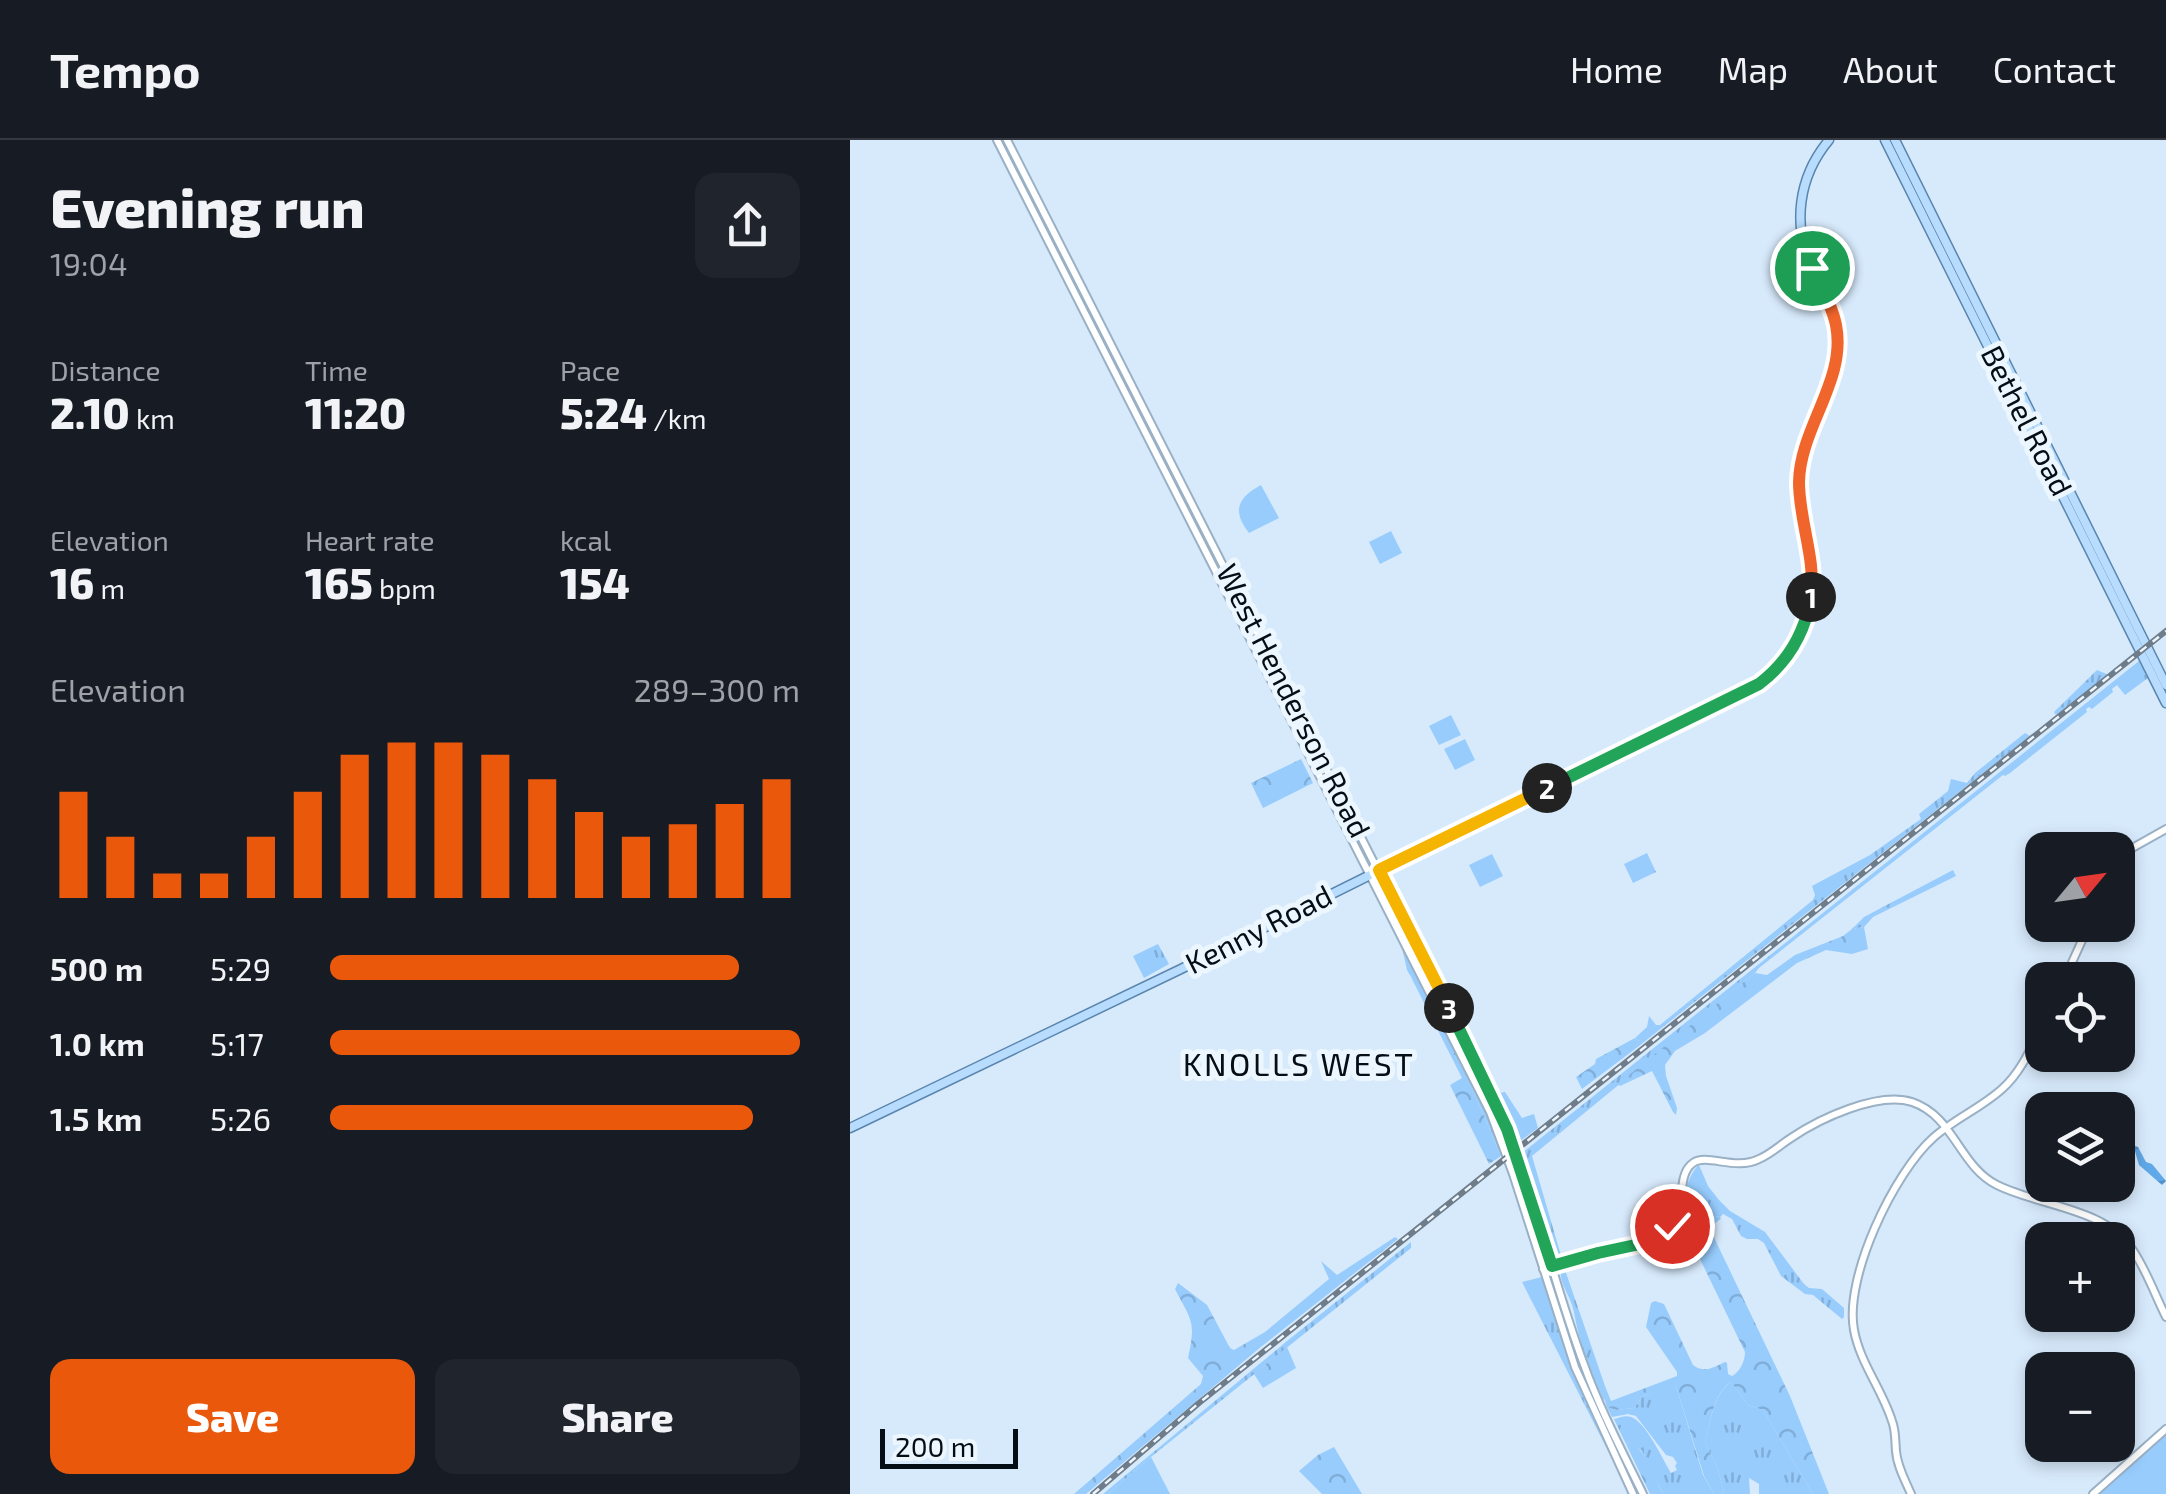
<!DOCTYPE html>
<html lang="en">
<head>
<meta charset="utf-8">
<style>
  :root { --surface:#171b24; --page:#20242c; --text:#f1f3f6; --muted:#9ea1a6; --line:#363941; --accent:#ea580c }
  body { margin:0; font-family:"Exo 2",sans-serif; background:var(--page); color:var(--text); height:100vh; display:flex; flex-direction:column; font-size:38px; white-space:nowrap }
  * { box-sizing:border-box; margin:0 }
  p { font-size:32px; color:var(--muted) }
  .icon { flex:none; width:55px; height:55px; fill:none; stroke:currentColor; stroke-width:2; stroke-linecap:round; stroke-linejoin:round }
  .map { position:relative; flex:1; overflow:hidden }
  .sheet { display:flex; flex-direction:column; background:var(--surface); width:850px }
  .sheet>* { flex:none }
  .needle { width:65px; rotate:61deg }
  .controls { position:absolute; left:1175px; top:692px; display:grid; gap:20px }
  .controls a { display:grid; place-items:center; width:110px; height:110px; border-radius:20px; background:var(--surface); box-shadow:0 5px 15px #0003; font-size:50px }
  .scale { position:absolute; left:30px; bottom:25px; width:138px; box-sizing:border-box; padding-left:10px; border:5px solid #060e15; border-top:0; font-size:28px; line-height:35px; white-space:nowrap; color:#060e15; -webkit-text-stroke:8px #ecf6ff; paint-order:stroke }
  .pin { position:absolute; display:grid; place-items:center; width:85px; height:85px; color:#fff; margin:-42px; border:5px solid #fff; border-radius:50%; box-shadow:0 2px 10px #0007 }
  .km { position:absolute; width:50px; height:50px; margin:-25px; border-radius:50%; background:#222; color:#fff; font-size:28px; line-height:50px; text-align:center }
  .round { display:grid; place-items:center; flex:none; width:105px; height:105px; border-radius:20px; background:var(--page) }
  .overview { display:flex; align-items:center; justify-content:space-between; height:170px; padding:0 50px }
  h1 { font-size:55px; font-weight:800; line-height:75px }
  .figures { display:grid; grid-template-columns:repeat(3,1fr); gap:15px; height:170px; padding:10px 50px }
  .figures div { display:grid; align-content:center }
  .figures b { font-size:42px; font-weight:800 }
  .figures small { font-size:28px; font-weight:400 }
  .figures p { font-size:28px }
  .chart { height:280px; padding:20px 50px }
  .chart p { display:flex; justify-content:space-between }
  .chart svg { width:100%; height:180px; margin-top:10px; stroke:var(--accent); stroke-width:6 }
  .button { display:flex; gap:20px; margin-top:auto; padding:20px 50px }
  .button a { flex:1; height:115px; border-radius:20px; background:var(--accent); color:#fff; font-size:40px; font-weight:800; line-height:115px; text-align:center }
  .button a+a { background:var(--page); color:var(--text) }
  ul { padding:0 50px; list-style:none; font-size:32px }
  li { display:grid; grid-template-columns:160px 120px 1fr; align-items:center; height:75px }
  li i { height:25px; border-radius:12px; background:var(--accent) }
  header { display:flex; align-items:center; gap:60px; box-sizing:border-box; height:140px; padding:0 50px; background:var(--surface); border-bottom:2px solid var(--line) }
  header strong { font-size:48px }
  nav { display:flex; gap:55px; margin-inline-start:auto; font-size:35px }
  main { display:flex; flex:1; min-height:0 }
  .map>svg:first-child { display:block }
  .grass { fill:url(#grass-tufts) }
  .forest { fill:url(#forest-crowns) }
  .garden { fill:#97ccfd }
  .water { fill:url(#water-waves) }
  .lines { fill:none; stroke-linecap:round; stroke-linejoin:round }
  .secondary-casing { stroke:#99b0c5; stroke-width:10 }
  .primary-casing { stroke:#5a85ac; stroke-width:11 }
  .secondary { stroke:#fff; stroke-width:6 }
  .primary { stroke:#b8dcfe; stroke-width:8 }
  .rail-casing { stroke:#6f7c89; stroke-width:6 }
  .rail { stroke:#ecf6ff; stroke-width:2.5; stroke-dasharray:8; stroke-linecap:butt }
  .split-1-casing { stroke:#fff; stroke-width:20 }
  .split-2-casing { stroke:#fff; stroke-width:20 }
  .split-3-casing { stroke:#fff; stroke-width:20 }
  .split-4-casing { stroke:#fff; stroke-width:20 }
  .split-1 { stroke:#f0652b; stroke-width:12 }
  .split-2 { stroke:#22a559; stroke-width:12 }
  .split-3 { stroke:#f5b400; stroke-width:12 }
  .split-4 { stroke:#22a559; stroke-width:12 }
  .labels { text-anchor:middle; stroke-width:10; stroke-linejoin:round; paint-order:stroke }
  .street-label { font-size:30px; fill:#060e15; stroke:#ecf6ff }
  .neighbourhood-label { font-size:32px; letter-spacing:2.5px; fill:#060e15; stroke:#ecf6ff }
</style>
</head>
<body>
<header>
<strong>Tempo</strong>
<nav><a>Home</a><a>Map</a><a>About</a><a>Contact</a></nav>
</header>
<main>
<section class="sheet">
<div class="overview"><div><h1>Evening run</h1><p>19:04</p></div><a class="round"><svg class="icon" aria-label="share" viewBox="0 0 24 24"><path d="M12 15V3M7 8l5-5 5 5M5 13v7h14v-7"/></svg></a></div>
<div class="figures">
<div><p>Distance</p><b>2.10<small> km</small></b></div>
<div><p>Time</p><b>11:20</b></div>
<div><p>Pace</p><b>5:24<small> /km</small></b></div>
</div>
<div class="figures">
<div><p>Elevation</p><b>16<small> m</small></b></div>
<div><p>Heart rate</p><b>165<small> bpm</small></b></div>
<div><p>kcal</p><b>154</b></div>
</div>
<div class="chart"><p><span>Elevation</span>289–300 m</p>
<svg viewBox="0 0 160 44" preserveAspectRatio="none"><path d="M5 44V18M15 44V29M25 44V38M35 44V38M45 44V29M55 44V18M65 44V9M75 44V6M85 44V6M95 44V9M105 44V15M115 44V23M125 44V29M135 44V26M145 44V21M155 44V15"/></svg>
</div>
<ul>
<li><b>500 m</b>5:29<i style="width:87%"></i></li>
<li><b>1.0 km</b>5:17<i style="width:100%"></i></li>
<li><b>1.5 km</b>5:26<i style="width:90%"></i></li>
</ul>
<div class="button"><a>Save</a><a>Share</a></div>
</section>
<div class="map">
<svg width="1316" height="1354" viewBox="0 0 1316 1354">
  <defs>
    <pattern id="grass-tufts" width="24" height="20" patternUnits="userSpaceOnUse" patternTransform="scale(2.5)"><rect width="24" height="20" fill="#97ccfd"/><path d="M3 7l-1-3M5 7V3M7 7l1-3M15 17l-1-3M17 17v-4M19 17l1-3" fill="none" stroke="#81aed8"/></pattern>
    <pattern id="forest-crowns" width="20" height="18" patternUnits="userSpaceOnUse" patternTransform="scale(2.5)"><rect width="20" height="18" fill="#97ccfd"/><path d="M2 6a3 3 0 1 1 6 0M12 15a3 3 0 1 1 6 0" fill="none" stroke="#81aed8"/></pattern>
    <pattern id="water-waves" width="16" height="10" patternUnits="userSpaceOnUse" patternTransform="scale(2.5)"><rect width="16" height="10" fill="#60a8e7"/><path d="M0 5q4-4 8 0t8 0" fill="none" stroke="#528fc5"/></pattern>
  </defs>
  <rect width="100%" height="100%" fill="#d7eafc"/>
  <g class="grass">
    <path d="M1289,521L1298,538L1275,555L1267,545L1262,549L1263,552L1242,569L1239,567L1236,569L1237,572L1160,633L1155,636L1153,635L909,828L905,833L682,1016L712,1119L706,1118L672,1013Z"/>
    <path d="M1247,530L1259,535L1206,575L1204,572Z"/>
    <path d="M1175,593L1180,596L789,906V901L785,898L797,887L799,876L806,885H810L963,760L965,755L962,746L1020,715L1071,679L1069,674L1098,651L1101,639L1117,643L1125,633Z"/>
    <path d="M1103,730L1106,736L1023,777L1014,787L1002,789L1014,777Z"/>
    <path d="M308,804L319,824L294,838L283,816Z"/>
    <path d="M554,806L640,979L654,1015L651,1016L620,943L570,844L562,835L561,837L557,830L552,807Z"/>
    <path d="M655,952L672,978L684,974L688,988L669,1002L649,953Z"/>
    <path d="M849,1025L858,1046L869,1060L880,1071L915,1092L954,1144L959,1148L972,1149L994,1168V1177L992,1179L963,1155L955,1154L931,1136L914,1103L908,1099H897L891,1096L882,1079L873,1074L870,1077L864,1076L835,1088C828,1074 836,1035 849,1025Z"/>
    <path d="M561,1102V1108L301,1317L258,1354H253L437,1201Z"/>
    <path d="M714,1127L755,1246L754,1261C741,1232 729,1203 724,1172C721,1156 708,1143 711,1128Z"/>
    <path d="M692,1137L729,1246L780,1354L672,1142Z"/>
    <path d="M881,1242L898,1265L913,1270L963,1354H909V1344L899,1338L900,1354H871L874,1351L867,1327L855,1302C861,1282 863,1254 881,1242Z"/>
    <path d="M823,1246H826L853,1335L864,1354H813L792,1311L779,1302L776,1304L764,1279C770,1278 774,1275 781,1277C796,1282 813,1320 821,1333L827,1330L825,1326L827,1323L823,1317L816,1315L786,1276L778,1274L762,1277L757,1267L766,1270L784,1268L793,1256Z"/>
  </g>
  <g class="forest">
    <path d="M615,599L625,620L605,630L594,609Z"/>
    <path d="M451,619L463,643L413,668L401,643Z"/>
    <path d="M797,713L806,732L783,743L774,724Z"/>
    <path d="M642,714L653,736L630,747L619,725Z"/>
    <path d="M1014,787L1018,809L1002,814L976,810L947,823L855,893L825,911L815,925L816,936L827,968L826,975L823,972L802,931L770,946L768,944L905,833L917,835L945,815L993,796L1002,789Z"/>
    <path d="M563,834L570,843L620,943L651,1016L639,1024L600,945L612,938L561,837Z"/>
    <path d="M785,898L789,901V906L732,949L726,937L745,924L746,919Z"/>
    <path d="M864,1076L870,1077L871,1079L859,1087L940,1256L979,1354H963L913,1270L898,1265L881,1242C863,1253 861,1282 855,1302L867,1327L874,1351L871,1354H864L854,1336L826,1246L793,1256L784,1268L766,1270L757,1267L753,1255L755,1246L761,1261L827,1236V1232L796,1187L801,1163L805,1161L814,1164L843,1225C854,1234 864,1227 875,1222L877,1223L878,1234L882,1236C890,1232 895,1221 895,1212L835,1088Z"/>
    <path d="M545,1097L548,1099L412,1206L236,1354H224L351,1244L353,1236L338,1218C346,1181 342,1182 325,1149L328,1143L357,1165L380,1208L384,1210L415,1192L479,1139L471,1121L487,1135Z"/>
    <path d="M437,1207L446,1228L413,1248L404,1234Z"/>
    <path d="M779,1302C797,1309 804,1337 813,1354H800L776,1304Z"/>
    <path d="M484,1307L512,1354H472L449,1331L468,1315Z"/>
  </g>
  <g class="garden">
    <path d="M411,345L429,378L399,393C382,371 387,358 411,345Z"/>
    <path d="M541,391L552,413L530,424L519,402Z"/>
    <path d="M601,575L611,595L589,605L579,586Z"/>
    <path d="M1316,1295V1354H1250Z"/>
    <path d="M301,1317L320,1354H258Z"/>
  </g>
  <path class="water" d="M1270,1000L1288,1007L1296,1022L1302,1024L1316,1041L1312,1045L1289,1025L1284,1008H1270L1268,1006V1001Z"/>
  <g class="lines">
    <defs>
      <g id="secondary">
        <path d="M147,0L640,972L663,1034L725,1227L783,1354"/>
        <path d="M157,0L648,967C683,1050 702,1138 733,1222C749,1267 772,1311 793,1354"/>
        <path d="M1268,716L1316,689"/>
        <path d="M1214,840L1239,785"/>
        <path d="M693,1129C710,1124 727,1118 744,1114C770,1107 811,1106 826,1080C835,1063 827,1034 843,1023C857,1013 885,1031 909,1019C921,1014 930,1005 941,998C969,979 1028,951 1062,962C1104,976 1109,1026 1147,1045C1189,1066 1255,1068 1282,1109C1296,1129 1305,1155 1316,1177"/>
        <path d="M1061,1354C1055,1340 1047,1326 1046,1311C1045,1301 1046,1291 1042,1281C1032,1249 1010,1223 1004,1190C994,1137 1044,1033 1083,998C1104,979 1131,968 1152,949C1171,932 1181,908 1192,886"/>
        <path d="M1243,1354L1316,1289"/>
      </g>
      <g id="primary">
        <path d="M1035,0L1316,563"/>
        <path d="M1045,0L1316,545"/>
        <path d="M0,988L331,829L697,647L890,555C949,525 969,471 959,408C954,380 946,352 951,324C958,282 988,244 988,200C987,174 973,152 962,129C942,85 948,37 979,0"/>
      </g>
    </defs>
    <use href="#secondary" class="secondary-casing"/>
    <use href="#primary" class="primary-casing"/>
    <use href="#secondary" class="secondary"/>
    <use href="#primary" class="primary"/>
    <defs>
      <path id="rail" d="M243,1354L349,1263L1316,491"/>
    </defs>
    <use href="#rail" class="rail-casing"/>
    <use href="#rail" class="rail"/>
  </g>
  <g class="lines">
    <defs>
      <path id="split-1" d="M961,457C966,418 949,381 949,342C950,287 997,240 986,185C982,165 971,147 962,128"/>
      <path id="split-2" d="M697,648L909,544C938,522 955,493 961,457"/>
      <path id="split-3" d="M599,868L529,730L697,648"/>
      <path id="split-4" d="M599,868L657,989L702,1126L748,1113L790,1104L822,1086"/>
    </defs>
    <use href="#split-1" class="split-1-casing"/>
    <use href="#split-2" class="split-2-casing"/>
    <use href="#split-3" class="split-3-casing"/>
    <use href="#split-4" class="split-4-casing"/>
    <use href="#split-1" class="split-1"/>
    <use href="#split-2" class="split-2"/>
    <use href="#split-3" class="split-3"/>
    <use href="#split-4" class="split-4"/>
  </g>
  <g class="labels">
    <g class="street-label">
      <text transform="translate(1176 281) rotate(63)" y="10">Bethel Road</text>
      <text transform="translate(443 561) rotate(63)" y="10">West Henderson Road</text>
      <text transform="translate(409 790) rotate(-27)" y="10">Kenny Road</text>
    </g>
    <g class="neighbourhood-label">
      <text x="449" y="936">KNOLLS WEST</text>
    </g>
  </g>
</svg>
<div class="controls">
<a><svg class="needle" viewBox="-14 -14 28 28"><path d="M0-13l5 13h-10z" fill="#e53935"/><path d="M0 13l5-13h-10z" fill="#9ea1a6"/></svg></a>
<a><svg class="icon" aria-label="locate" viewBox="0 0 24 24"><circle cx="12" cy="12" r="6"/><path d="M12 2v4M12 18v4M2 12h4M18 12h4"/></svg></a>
<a><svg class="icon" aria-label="layers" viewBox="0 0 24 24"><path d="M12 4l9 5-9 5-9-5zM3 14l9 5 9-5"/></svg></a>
<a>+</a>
<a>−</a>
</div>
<div class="scale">200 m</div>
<div class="pin" style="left:962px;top:128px;background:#1e9e55"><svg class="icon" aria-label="arrive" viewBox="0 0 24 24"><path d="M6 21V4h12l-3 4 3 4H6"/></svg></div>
<div class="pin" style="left:822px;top:1086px;background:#d93025"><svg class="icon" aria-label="check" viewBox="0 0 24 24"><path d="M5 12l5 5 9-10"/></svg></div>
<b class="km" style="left:961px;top:457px">1</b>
<b class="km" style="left:697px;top:648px">2</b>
<b class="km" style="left:599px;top:868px">3</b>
</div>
</main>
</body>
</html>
